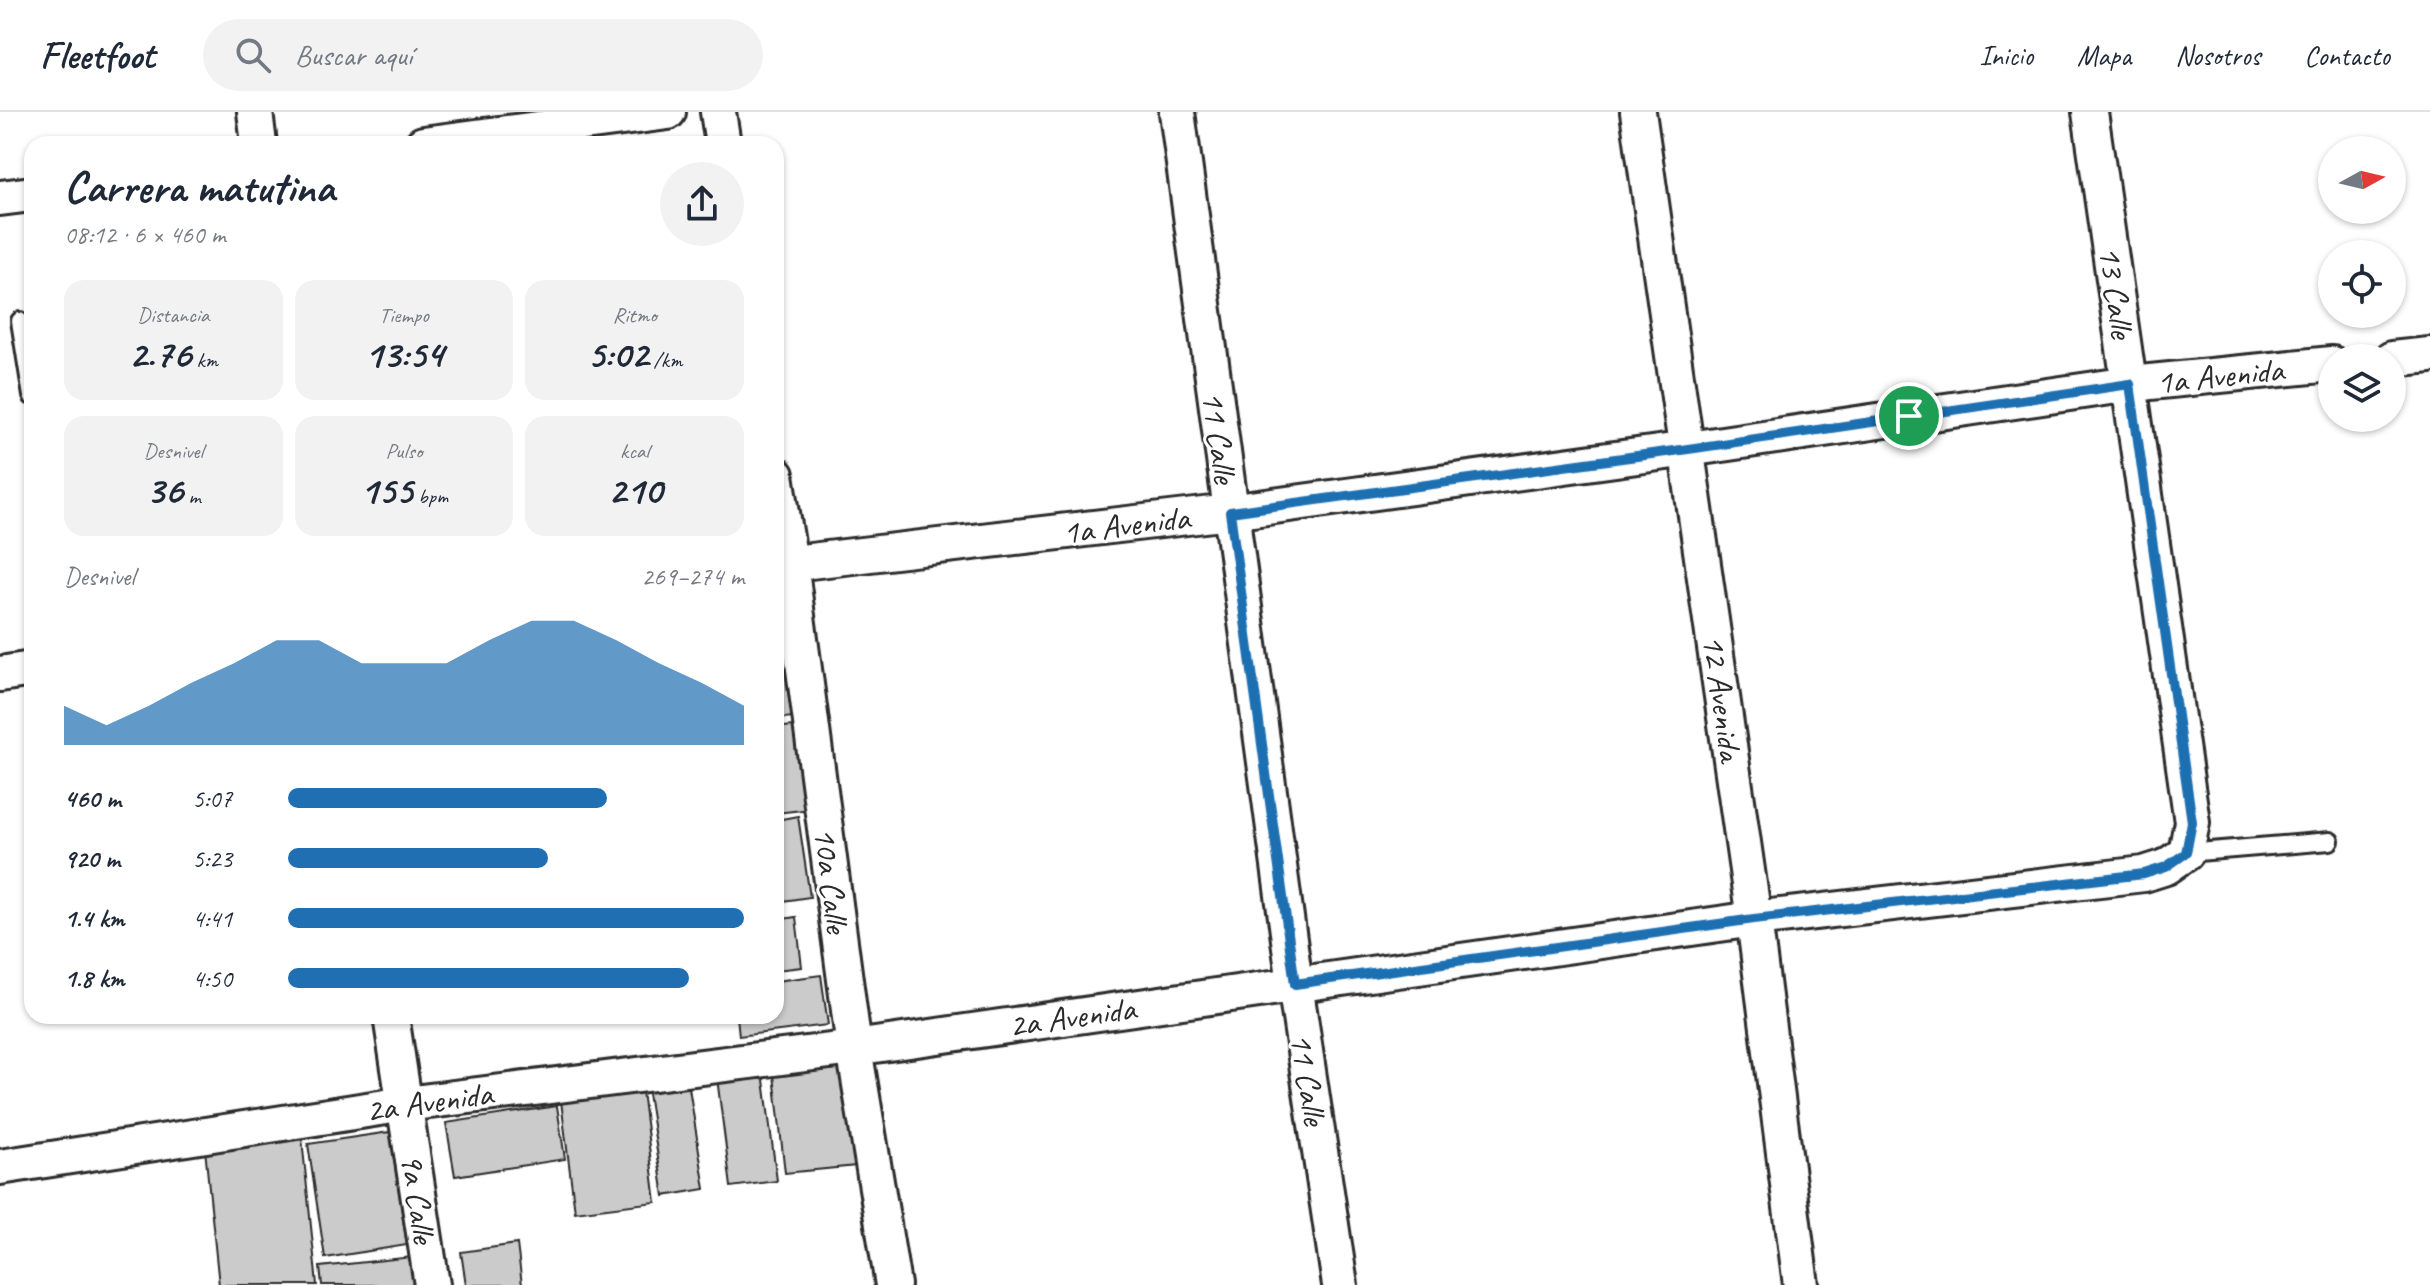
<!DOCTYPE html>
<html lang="es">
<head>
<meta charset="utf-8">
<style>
  :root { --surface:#fff; --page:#f2f2f3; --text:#1f2937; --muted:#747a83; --line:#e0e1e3; --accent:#1f6fb2 }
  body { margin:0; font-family:Caveat,sans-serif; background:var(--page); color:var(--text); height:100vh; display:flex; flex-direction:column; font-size:30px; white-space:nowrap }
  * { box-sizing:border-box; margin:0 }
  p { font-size:26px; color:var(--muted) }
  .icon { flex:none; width:44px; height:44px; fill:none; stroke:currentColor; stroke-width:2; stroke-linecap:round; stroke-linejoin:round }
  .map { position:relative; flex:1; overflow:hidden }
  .details { position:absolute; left:24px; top:24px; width:760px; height:888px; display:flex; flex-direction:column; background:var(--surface); border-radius:24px; box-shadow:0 2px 6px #0004 }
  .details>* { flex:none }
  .needle { width:52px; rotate:82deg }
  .tools { position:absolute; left:2318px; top:24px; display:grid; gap:16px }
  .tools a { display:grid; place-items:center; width:88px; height:88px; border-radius:50%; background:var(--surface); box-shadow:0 2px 6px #0004; font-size:40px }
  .pin { position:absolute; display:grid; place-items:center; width:68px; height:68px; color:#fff; margin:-34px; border:4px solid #fff; border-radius:50%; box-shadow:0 2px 8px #0007 }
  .round { display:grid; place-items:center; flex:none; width:84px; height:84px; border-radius:42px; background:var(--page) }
  .head { display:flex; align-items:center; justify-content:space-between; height:136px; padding:0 40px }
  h1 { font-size:44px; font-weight:700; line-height:60px }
  .figures { display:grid; grid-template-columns:repeat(3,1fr); gap:12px; height:136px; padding:8px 40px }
  .figures div { display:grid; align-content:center; border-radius:20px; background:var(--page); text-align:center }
  .figures b { font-size:40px; font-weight:700 }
  .figures small { font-size:22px; font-weight:400 }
  .figures p { font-size:22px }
  .chart { height:224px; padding:16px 40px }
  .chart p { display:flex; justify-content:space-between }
  .chart svg { width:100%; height:144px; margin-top:8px; fill:var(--accent); opacity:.7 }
  ul { padding:0 40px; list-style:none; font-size:26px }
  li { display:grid; grid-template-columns:128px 96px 1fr; align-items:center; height:60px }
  li i { height:20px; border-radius:10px; background:var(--accent) }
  header { display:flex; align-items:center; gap:48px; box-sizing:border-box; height:112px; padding:0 40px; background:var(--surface); border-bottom:2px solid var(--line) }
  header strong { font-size:38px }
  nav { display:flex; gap:44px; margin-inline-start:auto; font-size:28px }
  .search { width:560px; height:72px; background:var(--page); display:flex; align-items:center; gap:20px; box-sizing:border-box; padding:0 28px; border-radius:44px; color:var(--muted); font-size:30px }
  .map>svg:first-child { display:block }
  .building { fill:#cbcbcb; stroke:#2b2b2b; stroke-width:2 }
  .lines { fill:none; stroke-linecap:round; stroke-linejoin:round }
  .service-casing { stroke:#2b2b2b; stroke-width:22 }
  .minor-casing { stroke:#2b2b2b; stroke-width:40 }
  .service { stroke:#fff; stroke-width:16 }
  .minor { stroke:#fff; stroke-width:34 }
  .route-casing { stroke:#fff; stroke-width:16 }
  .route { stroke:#1f6fb2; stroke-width:10 }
  .labels { text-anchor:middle; stroke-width:6; stroke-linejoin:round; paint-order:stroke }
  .street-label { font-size:34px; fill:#2b2b2b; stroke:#fff }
</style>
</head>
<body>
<header>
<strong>Fleetfoot</strong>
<div class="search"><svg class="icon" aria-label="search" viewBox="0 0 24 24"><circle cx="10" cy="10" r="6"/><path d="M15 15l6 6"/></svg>Buscar aquí</div>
<nav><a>Inicio</a><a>Mapa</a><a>Nosotros</a><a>Contacto</a></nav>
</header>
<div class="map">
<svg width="2430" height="1173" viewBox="0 0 2430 1173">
  <rect width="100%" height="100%" fill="#fff"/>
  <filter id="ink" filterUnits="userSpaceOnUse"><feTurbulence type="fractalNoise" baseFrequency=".0125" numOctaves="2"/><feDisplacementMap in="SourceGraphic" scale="16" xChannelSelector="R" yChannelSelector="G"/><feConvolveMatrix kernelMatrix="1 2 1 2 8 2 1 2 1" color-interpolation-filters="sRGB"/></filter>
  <g filter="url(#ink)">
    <g class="building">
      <path d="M779,516L793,605L776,607V517Z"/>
      <path d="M801,613L811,697L776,701V616Z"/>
      <path d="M798,704L810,785L776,790V708Z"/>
      <path d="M796,805L802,855L776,858V808Z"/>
      <path d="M821,863L828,913L739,924L737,904H776V869Z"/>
      <path d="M845,956L856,1054L785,1061L774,963Z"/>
      <path d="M763,960L777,1069L731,1075L717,966Z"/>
      <path d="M688,969L705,1077L664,1084L647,975Z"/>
      <path d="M642,979L656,1090L575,1100L561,989Z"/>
      <path d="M557,994L565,1047L455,1064L446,1011Z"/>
      <path d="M390,1020L407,1133L325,1146L308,1032Z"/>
      <path d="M302,1027L317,1173H219L205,1037Z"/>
      <path d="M517,1132L522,1173H466L461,1140Z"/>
      <path d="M412,1145L415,1173H322L320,1155Z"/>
    </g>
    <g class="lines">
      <defs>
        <g id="service">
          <path d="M20,209L32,284"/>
          <path d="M2186,741L2330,729"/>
        </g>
        <g id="minor">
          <path d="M255,0L259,32"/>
          <path d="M718,0L723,32"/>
          <path d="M1177,0L1295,872L1340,1173"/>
          <path d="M1638,0L1754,807L1801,1173"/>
          <path d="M423,32L668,0"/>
          <path d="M0,86L32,82"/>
          <path d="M2392,247L2430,243"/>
          <path d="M776,363L790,451L854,936L893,1173"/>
          <path d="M776,453L1230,400L1688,337L2130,272L2332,252"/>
          <path d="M0,562L32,557"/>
          <path d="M391,904L432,1173"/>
          <path d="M0,1055L405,992L854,936L1754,807L2144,762L2166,755L2186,741L2192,710L2090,0"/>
        </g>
      </defs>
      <use href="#service" class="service-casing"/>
      <use href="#minor" class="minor-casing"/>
      <use href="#service" class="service"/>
      <use href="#minor" class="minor"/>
    </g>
  </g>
  <g class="lines" filter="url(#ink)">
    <defs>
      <path id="route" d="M2130,272L2192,710L2186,741L2166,755L2144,762L1754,807L1295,872L1230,400L1688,337Z"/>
    </defs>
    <use href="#route" class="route-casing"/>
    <use href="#route" class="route"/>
  </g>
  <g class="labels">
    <g class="street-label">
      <text transform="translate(2117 180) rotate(82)" y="12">13 Calle</text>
      <text transform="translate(2220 263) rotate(-6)" y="12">1a Avenida</text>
      <text transform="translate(1220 325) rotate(82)" y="12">11 Calle</text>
      <text transform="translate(1126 412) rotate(-7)" y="12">1a Avenida</text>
      <text transform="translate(1723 586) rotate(82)" y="12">12 Avenida</text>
      <text transform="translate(832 768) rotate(83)" y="12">10a Calle</text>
      <text transform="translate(1072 904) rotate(-8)" y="12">2a Avenida</text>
      <text transform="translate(1309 967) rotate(81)" y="12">11 Calle</text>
      <text transform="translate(429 989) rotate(-8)" y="12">2a Avenida</text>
      <text transform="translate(419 1086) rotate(82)" y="12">9a Calle</text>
    </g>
  </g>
</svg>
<div class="tools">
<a><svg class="needle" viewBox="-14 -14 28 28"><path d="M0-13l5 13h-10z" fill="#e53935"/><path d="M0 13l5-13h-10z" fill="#747a83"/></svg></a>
<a><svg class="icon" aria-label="locate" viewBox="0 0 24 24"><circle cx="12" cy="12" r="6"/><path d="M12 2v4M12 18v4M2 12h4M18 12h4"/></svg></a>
<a><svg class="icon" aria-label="layers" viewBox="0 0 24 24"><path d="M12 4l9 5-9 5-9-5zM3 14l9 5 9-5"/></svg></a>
</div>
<div class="pin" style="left:1909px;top:304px;background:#1e9e55"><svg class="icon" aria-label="arrive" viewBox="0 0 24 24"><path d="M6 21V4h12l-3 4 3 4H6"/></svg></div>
<section class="details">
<div class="head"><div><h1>Carrera matutina</h1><p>08:12 · 6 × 460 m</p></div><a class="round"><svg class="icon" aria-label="share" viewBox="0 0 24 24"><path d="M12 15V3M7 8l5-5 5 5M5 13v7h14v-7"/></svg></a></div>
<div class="figures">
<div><p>Distancia</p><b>2.76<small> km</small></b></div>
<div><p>Tiempo</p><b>13:54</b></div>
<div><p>Ritmo</p><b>5:02<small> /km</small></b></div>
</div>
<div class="figures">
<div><p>Desnivel</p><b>36<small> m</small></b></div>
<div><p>Pulso</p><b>155<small> bpm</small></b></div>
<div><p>kcal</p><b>210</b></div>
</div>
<div class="chart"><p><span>Desnivel</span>269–274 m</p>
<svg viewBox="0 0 160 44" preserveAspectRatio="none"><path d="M0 44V32L10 38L20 32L30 25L40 19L50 12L60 12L70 19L80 19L90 19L100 12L110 6L120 6L130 12L140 19L150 25L160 32V44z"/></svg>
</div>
<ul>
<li><b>460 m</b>5:07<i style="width:70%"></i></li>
<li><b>920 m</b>5:23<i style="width:57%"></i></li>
<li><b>1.4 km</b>4:41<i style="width:100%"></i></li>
<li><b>1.8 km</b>4:50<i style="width:88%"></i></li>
</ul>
</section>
</div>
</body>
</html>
